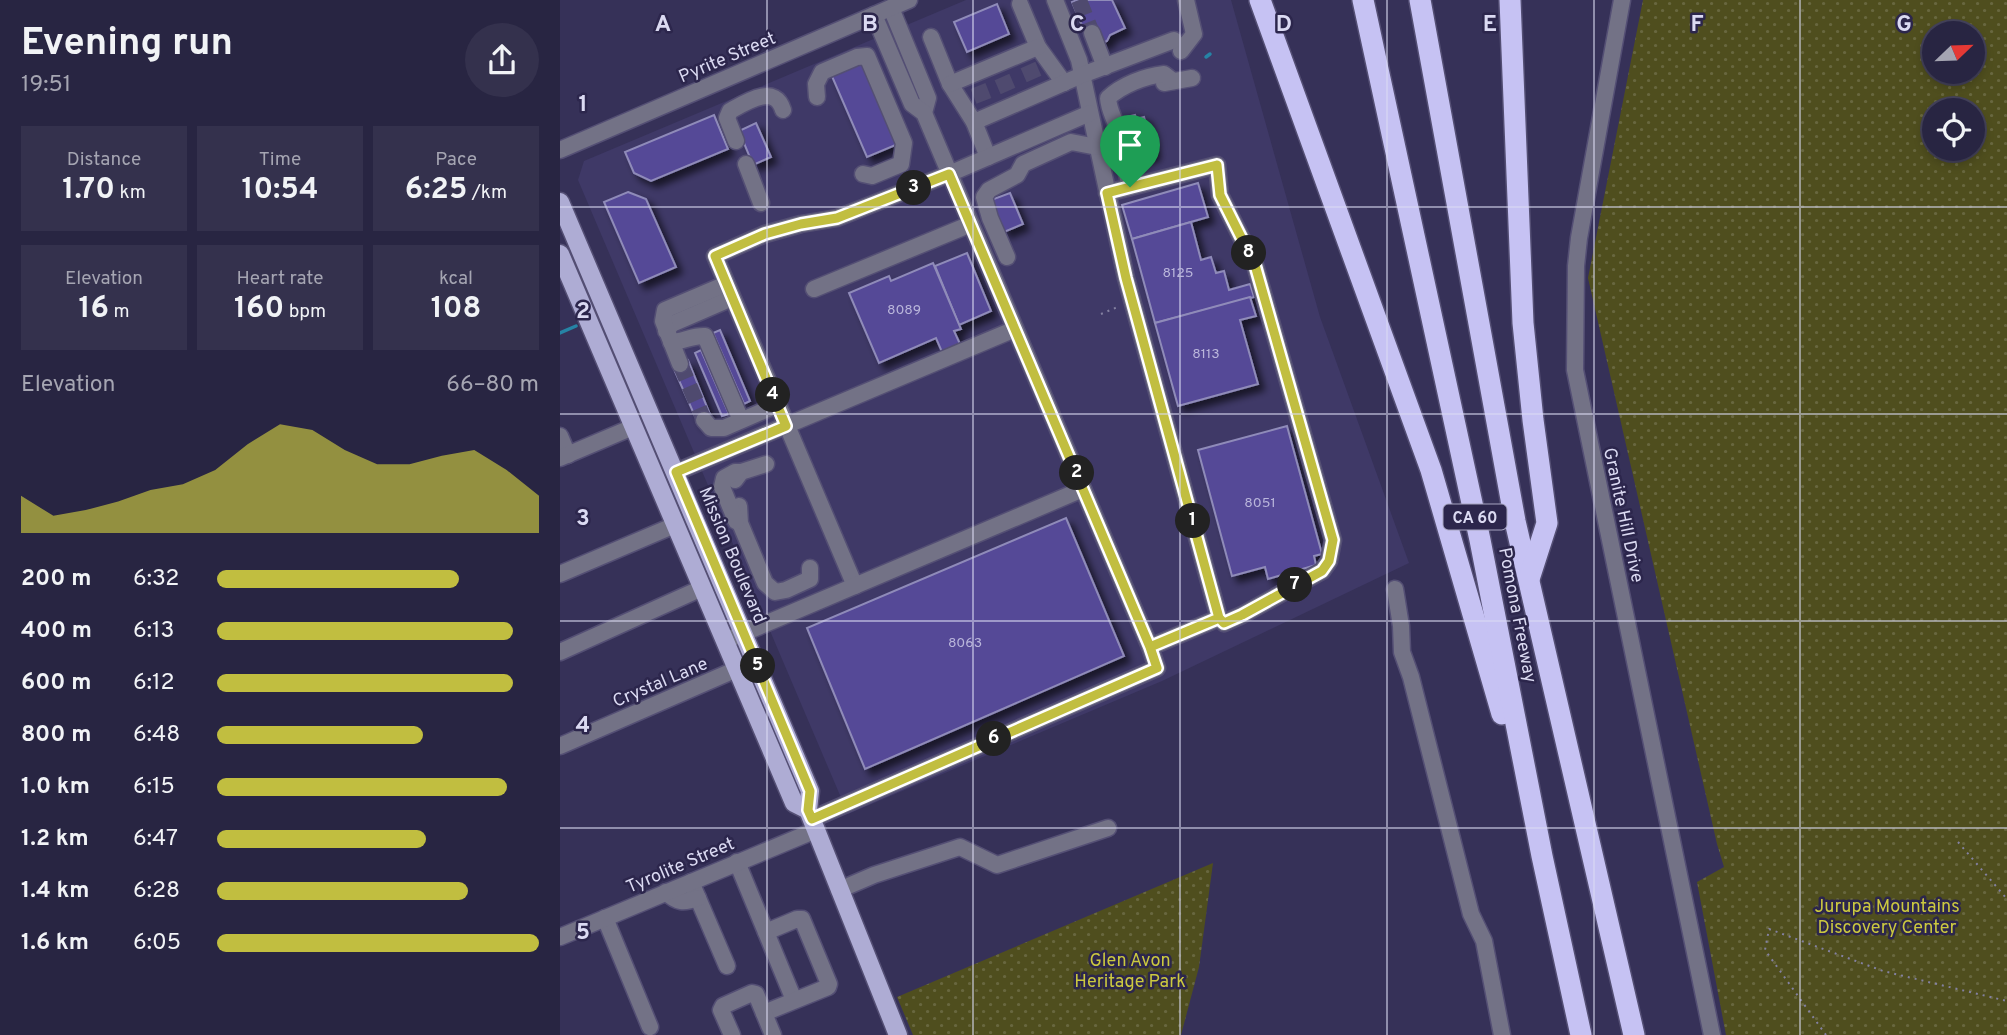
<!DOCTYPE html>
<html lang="en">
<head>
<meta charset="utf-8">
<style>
  :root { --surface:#282542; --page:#34314d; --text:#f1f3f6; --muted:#a5a5b2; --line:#44425b; --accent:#c1be40 }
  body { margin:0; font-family:Overpass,sans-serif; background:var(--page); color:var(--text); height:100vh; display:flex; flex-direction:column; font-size:26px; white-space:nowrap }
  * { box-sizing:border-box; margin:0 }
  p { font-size:23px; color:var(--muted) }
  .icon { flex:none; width:38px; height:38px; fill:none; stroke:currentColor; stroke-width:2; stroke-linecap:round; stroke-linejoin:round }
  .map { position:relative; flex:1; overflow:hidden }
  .side { display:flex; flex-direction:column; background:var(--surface); width:560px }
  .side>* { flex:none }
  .needle { width:46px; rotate:67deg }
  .controls { position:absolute; left:1362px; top:21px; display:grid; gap:14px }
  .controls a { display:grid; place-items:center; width:63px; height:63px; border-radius:50%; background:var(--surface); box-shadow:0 4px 10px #0003,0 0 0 2px var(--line); font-size:35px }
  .pin { position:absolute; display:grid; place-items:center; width:60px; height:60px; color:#fff; margin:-72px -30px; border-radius:50% 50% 50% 0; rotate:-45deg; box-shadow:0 0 7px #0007 }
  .pin .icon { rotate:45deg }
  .km { position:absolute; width:35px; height:35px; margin:-18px; border-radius:50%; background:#222; color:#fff; font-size:19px; line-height:35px; text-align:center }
  .round { display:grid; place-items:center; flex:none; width:74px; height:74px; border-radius:37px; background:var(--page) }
  .head { display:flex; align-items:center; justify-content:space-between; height:119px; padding:0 21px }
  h1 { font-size:38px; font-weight:700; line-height:52px }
  .metrics { display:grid; grid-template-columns:repeat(3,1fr); gap:10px; height:119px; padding:7px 21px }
  .metrics div { display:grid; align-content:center; border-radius:0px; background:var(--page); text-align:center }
  .metrics b { font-size:30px; font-weight:700 }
  .metrics small { font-size:19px; font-weight:400 }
  .metrics p { font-size:19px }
  .chart { height:196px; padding:14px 21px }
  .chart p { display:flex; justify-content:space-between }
  .chart svg { width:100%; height:126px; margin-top:7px; fill:var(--accent); opacity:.7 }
  ul { padding:0 21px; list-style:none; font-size:23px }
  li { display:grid; grid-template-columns:112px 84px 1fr; align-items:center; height:52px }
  li i { height:18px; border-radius:9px; background:var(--accent) }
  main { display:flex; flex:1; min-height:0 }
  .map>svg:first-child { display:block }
  .built { fill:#3f3967 }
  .green { fill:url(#green-dots); fill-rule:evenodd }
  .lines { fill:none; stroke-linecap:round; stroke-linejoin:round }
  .stream { stroke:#2683a5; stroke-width:3.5 }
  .building { fill:#554897; stroke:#8f8bb9; stroke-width:2; filter:url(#shadow) }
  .minor-tunnel { stroke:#4f4a6f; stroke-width:16; stroke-dasharray:16 8; stroke-linecap:butt }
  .minor-casing { stroke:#544f74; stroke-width:19 }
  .major-casing { stroke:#544f74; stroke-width:21 }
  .highway-casing { stroke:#544f74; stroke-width:24 }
  .path { stroke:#8481a1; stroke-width:2; stroke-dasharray:2 5; stroke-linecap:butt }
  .minor { stroke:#737286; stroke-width:16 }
  .major { stroke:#aeacd4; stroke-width:18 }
  .highway { stroke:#c6c2f3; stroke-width:21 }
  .route-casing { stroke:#fff; stroke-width:14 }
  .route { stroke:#c1be40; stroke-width:9 }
  .grid { fill:none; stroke:#dbdaf2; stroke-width:2; stroke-opacity:0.55 }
  .labels { text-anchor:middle; stroke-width:5; stroke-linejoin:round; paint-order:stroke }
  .number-label { font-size:14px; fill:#bab6db }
  .shield { fill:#2c264c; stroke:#a6a4c0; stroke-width:2 }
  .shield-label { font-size:16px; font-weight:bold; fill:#dbdaf2 }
  .street-label { font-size:18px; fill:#dbdaf2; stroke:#2c264c }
  .park-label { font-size:18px; fill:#ccc93f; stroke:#2c264c }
  .grid-label { font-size:23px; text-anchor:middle; font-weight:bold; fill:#dbdaf2; stroke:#2c264c; stroke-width:5; stroke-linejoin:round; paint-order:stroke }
</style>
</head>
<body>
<main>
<section class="side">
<div class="head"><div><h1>Evening run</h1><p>19:51</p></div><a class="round"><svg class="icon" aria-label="share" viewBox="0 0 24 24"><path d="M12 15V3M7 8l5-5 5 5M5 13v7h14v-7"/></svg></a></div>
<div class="metrics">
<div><p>Distance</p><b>1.70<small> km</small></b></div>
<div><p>Time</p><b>10:54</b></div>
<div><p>Pace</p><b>6:25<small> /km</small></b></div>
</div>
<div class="metrics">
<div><p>Elevation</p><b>16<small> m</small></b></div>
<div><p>Heart rate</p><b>160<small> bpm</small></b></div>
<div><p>kcal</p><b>108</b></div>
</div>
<div class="chart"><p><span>Elevation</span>66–80 m</p>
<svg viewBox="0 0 160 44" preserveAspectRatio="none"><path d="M0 44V31L10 38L20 36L30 33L40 29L50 27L60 22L70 13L80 6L90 8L100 15L110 20L120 20L130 17L140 15L150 22L160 31V44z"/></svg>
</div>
<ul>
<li><b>200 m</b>6:32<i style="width:75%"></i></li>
<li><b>400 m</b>6:13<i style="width:92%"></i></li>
<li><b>600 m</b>6:12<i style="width:92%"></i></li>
<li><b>800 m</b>6:48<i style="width:64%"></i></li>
<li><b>1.0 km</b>6:15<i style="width:90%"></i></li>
<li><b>1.2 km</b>6:47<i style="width:65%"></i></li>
<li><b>1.4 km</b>6:28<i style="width:78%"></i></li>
<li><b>1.6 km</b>6:05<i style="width:100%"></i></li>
</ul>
</section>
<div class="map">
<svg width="1447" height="1035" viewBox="0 0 1447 1035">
  <defs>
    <pattern id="green-dots" width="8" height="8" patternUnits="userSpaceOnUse" patternTransform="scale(1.75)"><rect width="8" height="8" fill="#4f4e1e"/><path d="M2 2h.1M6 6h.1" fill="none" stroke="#68673f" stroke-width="1.8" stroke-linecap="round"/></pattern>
    <filter id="shadow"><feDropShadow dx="6" dy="6" stdDeviation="3.5" flood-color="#0009"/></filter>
  </defs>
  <rect width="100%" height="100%" fill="#363158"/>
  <path class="built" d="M406,0H671L760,317L849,563L602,681L288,814L18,180L24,161Z"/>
  <g class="green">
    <path d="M1083,0H1447V1035H1166L1137,882L1164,867L1157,844L1028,278ZM1374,33H1412V72H1374ZM1374,110H1412V149H1374Z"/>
    <path d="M653,863L639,967L621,1035H353L337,997Z"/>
  </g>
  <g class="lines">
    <g class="stream">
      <path d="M646,57L650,54"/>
      <path d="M0,333L16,326"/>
    </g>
  </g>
  <g class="building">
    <path d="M517,0H552L565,28L550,35L547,41L540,44L526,35L512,2Z"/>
    <path d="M437,4L449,34L407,52L394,22Z"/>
    <path d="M303,61L338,144L307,157L271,74Z"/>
    <path d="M154,115L168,149L91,181L74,173L65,152Z"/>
    <path d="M575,115L576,119L584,117L594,154L572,159L562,118Z"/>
    <path d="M196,123L211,157L193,165L179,131Z"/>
    <path d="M638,183L648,217L572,239L562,205Z"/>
    <path d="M68,192L86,199L116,267L79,283L44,202Z"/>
    <path d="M450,193L463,224L444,232L431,200Z"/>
    <path d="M631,222L641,260L651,257L656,273L664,271L669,290L690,284L694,297L595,323L572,239Z"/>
    <path d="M407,253L431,311L399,325L375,266Z"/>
    <path d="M373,263L401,329L394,331L400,344L382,352L376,338L319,363L289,293L329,276L331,281Z"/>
    <path d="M690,297L696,316L680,320L698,384L618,406L595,323Z"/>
    <path d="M160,330L190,401L184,404L153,333Z"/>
    <path d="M141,350L169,414L162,416L135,353Z"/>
    <path d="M128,360L151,417L138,423L113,367Z"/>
    <path d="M727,426L762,554L754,556L756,565L708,579L705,567L672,576L638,450Z"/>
    <path d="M506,518L564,656L305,769L247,628Z"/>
  </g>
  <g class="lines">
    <g class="minor-tunnel">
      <path d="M519,0L532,33"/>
      <path d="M468,65L474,79"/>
      <path d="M442,77L448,91"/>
      <path d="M418,86L424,101"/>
      <path d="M120,364L144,420"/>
    </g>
    <defs>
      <g id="minor">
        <path d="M495,0L519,60L566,278L659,618L664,623L682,615L762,571L769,561L773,540L695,265L660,195L657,165L547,193"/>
        <path d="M1062,0L1019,238L1016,266L1015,370L1152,1035"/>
        <path d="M460,4L478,47L504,83"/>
        <path d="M331,8L368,98L364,113"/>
        <path d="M314,15L352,104L364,113L590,647L659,618"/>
        <path d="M532,33L545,67"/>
        <path d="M371,37L390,84L414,122L428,157"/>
        <path d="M621,51L634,34L626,0"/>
        <path d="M604,83L632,78"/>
        <path d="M390,84L478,47"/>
        <path d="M257,97L256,84L262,72L297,57L307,56L344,143L341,164L312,176L303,174"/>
        <path d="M414,122L522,75L614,40"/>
        <path d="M176,141L167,118L170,111C186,102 215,83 223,110"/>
        <path d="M0,150L349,0"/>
        <path d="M186,164L201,203"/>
        <path d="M570,187C565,168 563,149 558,131C555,118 549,112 548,98C562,85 585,76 604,74L613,81"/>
        <path d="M447,257L430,218L424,197L429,190L457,175L463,164L511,142L537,147"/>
        <path d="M254,289L411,224"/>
        <path d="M106,331L112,324L172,298"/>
        <path d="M111,342C123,342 133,335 145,336L181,420"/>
        <path d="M120,364L103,321L105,310L166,284"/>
        <path d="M144,420L151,428H164L217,405"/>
        <path d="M0,436L8,455"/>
        <path d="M0,458L73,427"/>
        <path d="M116,472L455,329"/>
        <path d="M175,480L181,472L206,464"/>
        <path d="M179,506L180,523L205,583L215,592L226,590L250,579V568"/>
        <path d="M176,521L162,487L164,478L175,472H181"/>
        <path d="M0,574L115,525"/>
        <path d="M295,586L155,256L205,234L241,224L277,218L389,174L530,113"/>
        <path d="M835,589L841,626L842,652L851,677L911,914L924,941L942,1035"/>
        <path d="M165,641L523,489"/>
        <path d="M0,652L142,588"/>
        <path d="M0,746L177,669"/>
        <path d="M252,819L597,668L590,647"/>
        <path d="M177,862L234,1000"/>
        <path d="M131,882L167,966"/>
        <path d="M279,890L314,875L400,847L437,865L548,828"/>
        <path d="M106,892C117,903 124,903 138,898"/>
        <path d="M45,918L90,1027"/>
        <path d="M0,937L256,830"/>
        <path d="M204,1013L268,987L269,984L242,919H237L206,932"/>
        <path d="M172,1035L161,1010L163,1006L192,993L196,994L213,1035"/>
      </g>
      <g id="major">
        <path d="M0,202L250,791L248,810L338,1035"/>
        <path d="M0,254L234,803L248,810"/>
      </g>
      <g id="highway">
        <path d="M700,0L871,470L942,714"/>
        <path d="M803,0L920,540L982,856L1021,1035"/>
        <path d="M860,0L955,521L1074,1035"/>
        <path d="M950,0L963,323L973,420L987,523L969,579"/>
      </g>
    </defs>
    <use href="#minor" class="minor-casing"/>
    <use href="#major" class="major-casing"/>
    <use href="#highway" class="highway-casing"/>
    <g class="path">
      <path d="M541,314L560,306"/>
      <path d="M1398,842L1447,899"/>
      <path d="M1266,1035L1205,950L1209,929L1323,971L1447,1001"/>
    </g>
    <use href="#minor" class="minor"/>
    <use href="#major" class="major"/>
    <use href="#highway" class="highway"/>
  </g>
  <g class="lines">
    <defs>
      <path id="route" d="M570,187L547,193L566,278L659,618L590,647L389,174L277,218L241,224L205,234L155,256L226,426L116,472L250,791L248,810L252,819L597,668L590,647L659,618L664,623L682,615L762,571L769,561L773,540L695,265L660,195L657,165L570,187"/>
    </defs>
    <use href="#route" class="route-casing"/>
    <use href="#route" class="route"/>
  </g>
  <path class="grid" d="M207,0V1035M413,0V1035M620,0V1035M827,0V1035M1034,0V1035M1240,0V1035M0,207H1447M0,414H1447M0,621H1447M0,828H1447"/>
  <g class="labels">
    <g class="number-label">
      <text x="618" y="277">8125</text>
      <text x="344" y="314">8089</text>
      <text x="646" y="358">8113</text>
      <text x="700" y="507">8051</text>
      <text x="405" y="647">8063</text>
    </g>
    <rect class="shield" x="883.5" y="504.5" width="63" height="25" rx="5"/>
    <g class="shield-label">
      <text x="915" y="523">CA 60</text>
    </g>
    <g class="street-label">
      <text transform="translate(167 57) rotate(-23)" y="6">Pyrite Street</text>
      <text transform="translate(1064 515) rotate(78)" y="6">Granite Hill Drive</text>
      <text transform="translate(173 555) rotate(67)" y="6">Mission Boulevard</text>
      <text transform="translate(958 615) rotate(79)" y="6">Pomona Freeway</text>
      <text transform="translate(100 682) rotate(-23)" y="6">Crystal Lane</text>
      <text transform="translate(120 865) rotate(-23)" y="6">Tyrolite Street</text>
    </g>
    <g class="park-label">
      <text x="1327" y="912">Jurupa Mountains<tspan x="1327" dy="21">Discovery Center</tspan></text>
      <text x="570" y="966">Glen Avon<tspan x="570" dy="21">Heritage Park</tspan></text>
    </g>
  </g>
  <g class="grid-label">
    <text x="103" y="31">A</text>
    <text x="310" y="31">B</text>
    <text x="517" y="31">C</text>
    <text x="724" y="31">D</text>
    <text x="930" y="31">E</text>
    <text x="1137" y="31">F</text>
    <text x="1344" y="31">G</text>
    <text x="23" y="111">1</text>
    <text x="23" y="318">2</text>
    <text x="23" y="525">3</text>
    <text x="23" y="732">4</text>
    <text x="23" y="939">5</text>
  </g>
</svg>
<div class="controls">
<a><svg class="needle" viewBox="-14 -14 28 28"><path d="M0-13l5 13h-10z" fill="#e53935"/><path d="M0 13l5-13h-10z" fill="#a5a5b2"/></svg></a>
<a><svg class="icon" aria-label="locate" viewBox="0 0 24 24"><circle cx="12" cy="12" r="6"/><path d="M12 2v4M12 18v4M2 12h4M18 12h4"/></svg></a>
</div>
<div class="pin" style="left:570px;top:187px;background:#1e9e55"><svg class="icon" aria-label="arrive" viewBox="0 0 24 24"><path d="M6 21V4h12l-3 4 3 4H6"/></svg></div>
<b class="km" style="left:633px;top:521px">1</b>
<b class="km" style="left:517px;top:473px">2</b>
<b class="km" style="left:354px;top:188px">3</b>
<b class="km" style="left:213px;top:395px">4</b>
<b class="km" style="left:198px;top:666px">5</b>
<b class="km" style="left:434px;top:739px">6</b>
<b class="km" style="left:735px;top:585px">7</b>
<b class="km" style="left:689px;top:253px">8</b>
</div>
</main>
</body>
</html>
